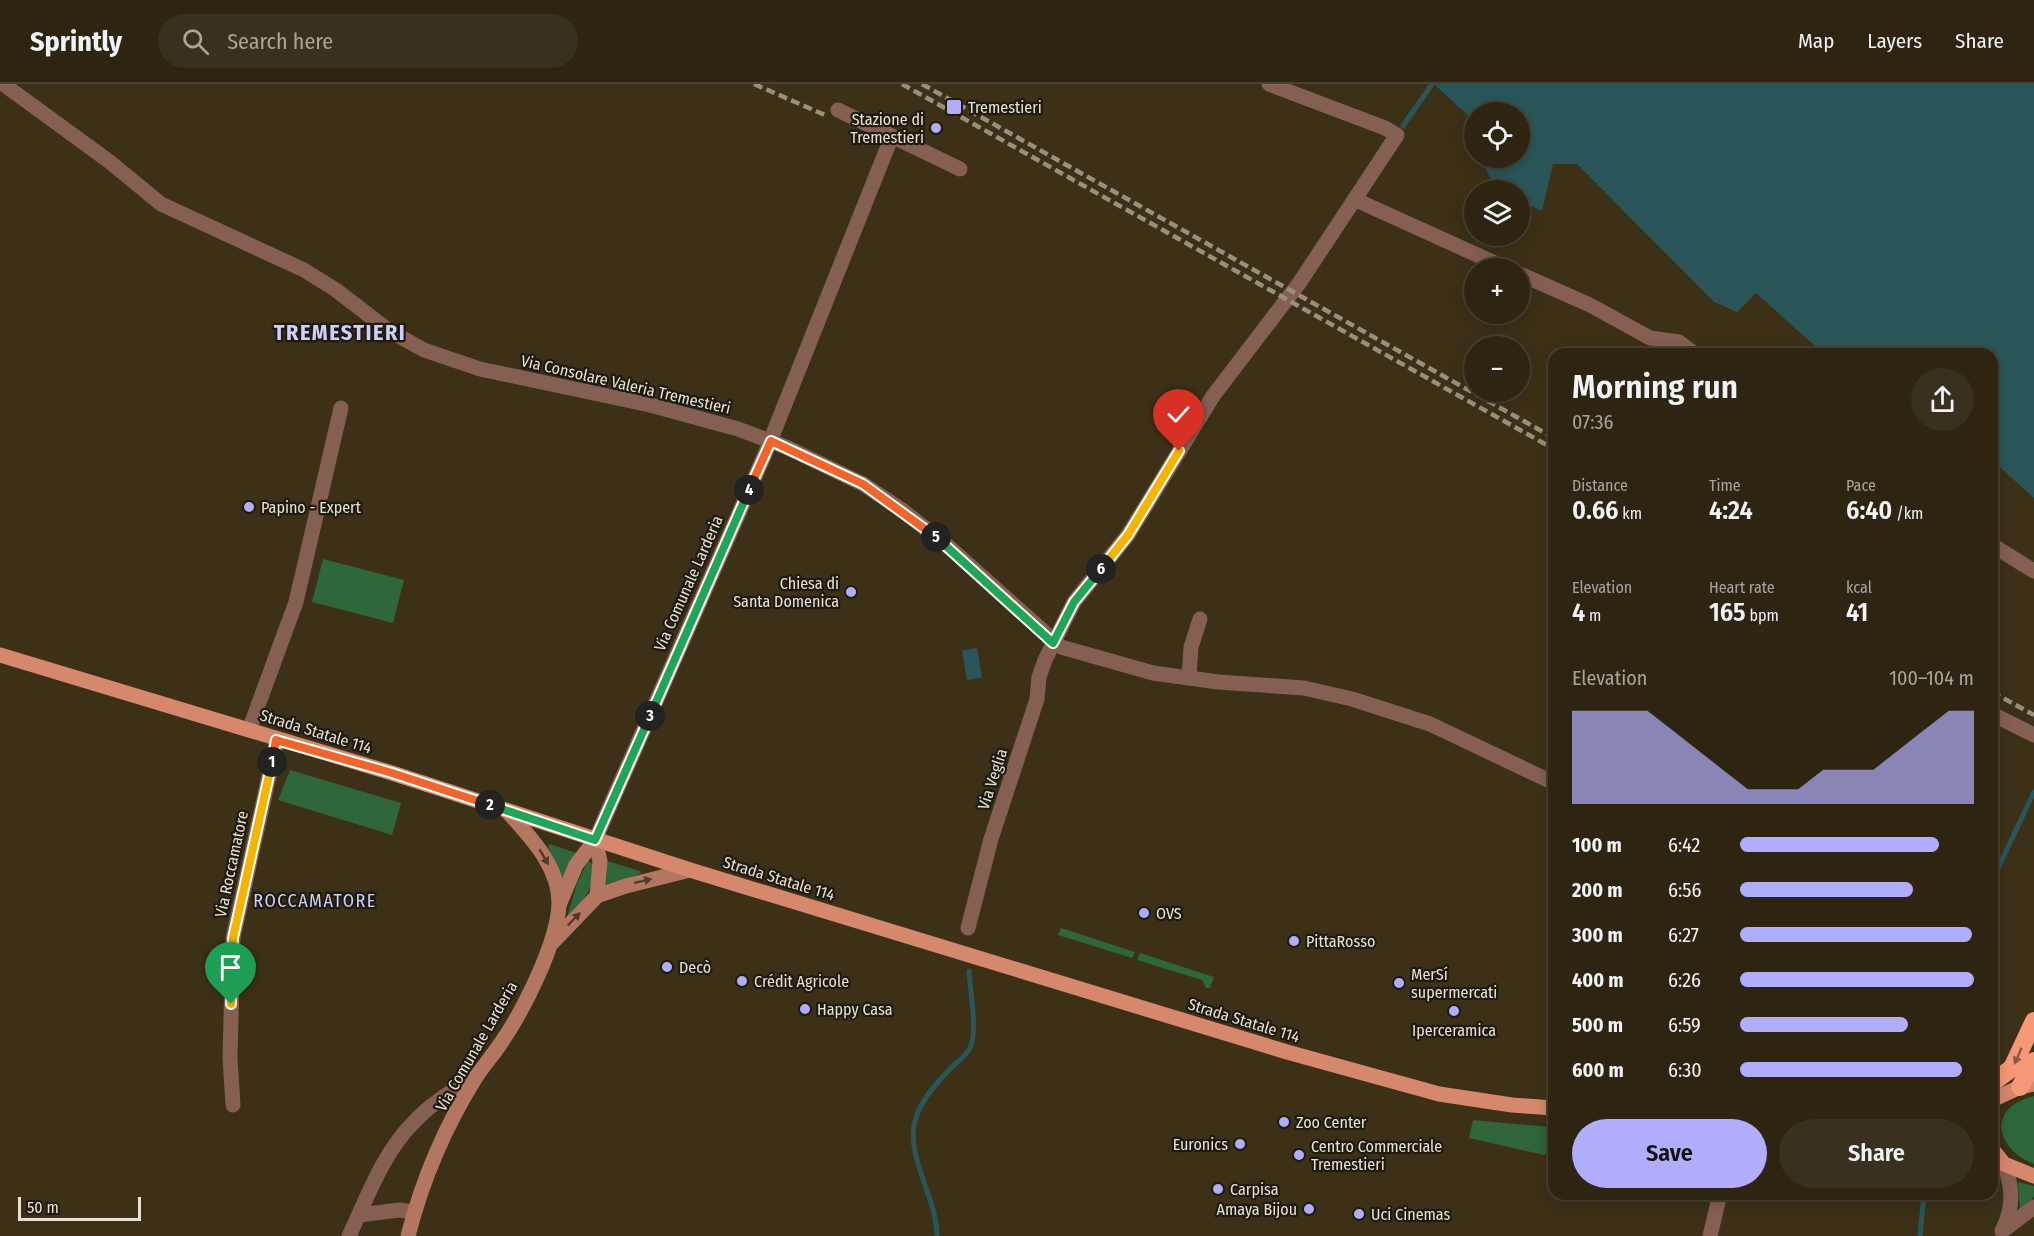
<!DOCTYPE html>
<html lang="en">
<head>
<meta charset="utf-8">
<style>
  :root { --surface:#2d2511; --page:#39311f; --text:#f1f3f6; --muted:#a7a59f; --line:#484231; --accent:#b0aefa }
  body { margin:0; font-family:"Fira Sans Condensed",sans-serif; background:var(--page); color:var(--text); height:100vh; display:flex; flex-direction:column; font-size:22px; white-space:nowrap }
  * { box-sizing:border-box; margin:0 }
  p { font-size:20px; color:var(--muted) }
  .icon { flex:none; width:33px; height:33px; fill:none; stroke:currentColor; stroke-width:2; stroke-linecap:round; stroke-linejoin:round }
  .map { position:relative; flex:1; overflow:hidden }
  .details { position:absolute; left:1548px; top:264px; width:450px; height:852px; display:flex; flex-direction:column; background:var(--surface); border-radius:18px; box-shadow:0 3px 15px #0003,0 0 0 2px var(--line) }
  .details>* { flex:none }
  .fabs { position:absolute; left:1464px; top:18px; display:grid; gap:12px }
  .fabs a { display:grid; place-items:center; width:66px; height:66px; border-radius:50%; background:var(--surface); box-shadow:0 3px 15px #0003,0 0 0 2px var(--line); font-size:30px }
  .scale { position:absolute; left:18px; bottom:15px; width:123px; box-sizing:border-box; padding-left:6px; border:3px solid #e9e2d3; border-top:0; font-size:16px; line-height:21px; white-space:nowrap; color:#e9e2d3; -webkit-text-stroke:4px #1f1a0f; paint-order:stroke }
  .pin { position:absolute; display:grid; place-items:center; width:51px; height:51px; color:#fff; margin:-62px -26px; border-radius:50% 50% 50% 0; rotate:-45deg; box-shadow:0 0 6px #0007 }
  .pin .icon { rotate:45deg }
  .km { position:absolute; width:30px; height:30px; margin:-15px; border-radius:50%; background:#222; color:#fff; font-size:16px; line-height:30px; text-align:center }
  .round { display:grid; place-items:center; flex:none; width:63px; height:63px; border-radius:32px; background:var(--page) }
  .head { display:flex; align-items:center; justify-content:space-between; height:102px; padding:0 24px }
  h1 { font-size:33px; font-weight:600; line-height:45px }
  .figures { display:grid; grid-template-columns:repeat(3,1fr); gap:9px; height:102px; padding:6px 24px }
  .figures div { display:grid; align-content:center }
  .figures b { font-size:26px; font-weight:600 }
  .figures small { font-size:16px; font-weight:400 }
  .figures p { font-size:16px }
  .chart { height:168px; padding:12px 24px }
  .chart p { display:flex; justify-content:space-between }
  .chart svg { width:100%; height:108px; margin-top:6px; fill:var(--accent); opacity:.7 }
  .primary-button { display:flex; gap:12px; margin-top:auto; padding:12px 24px }
  .primary-button a { flex:1; height:69px; border-radius:36px; background:var(--accent); color:#111; font-size:24px; font-weight:600; line-height:69px; text-align:center }
  .primary-button a+a { background:var(--page); color:var(--text) }
  ul { padding:0 24px; list-style:none; font-size:20px }
  li { display:grid; grid-template-columns:96px 72px 1fr; align-items:center; height:45px }
  li i { height:15px; border-radius:8px; background:var(--accent) }
  header { display:flex; align-items:center; gap:36px; box-sizing:border-box; height:84px; padding:0 30px; background:var(--surface); border-bottom:2px solid var(--line) }
  header strong { font-size:28px }
  nav { display:flex; gap:33px; margin-inline-start:auto; font-size:21px }
  .search { width:420px; height:54px; background:var(--page); display:flex; align-items:center; gap:15px; box-sizing:border-box; padding:0 21px; border-radius:33px; color:var(--muted); font-size:22px }
  .map>svg:first-child { display:block }
  .green { fill:#2f663a }
  .water { fill:#2a565a }
  .lines { fill:none; stroke-linecap:round; stroke-linejoin:round }
  .stream { stroke:#2a565a; stroke-width:5 }
  .street { stroke:#855f51; stroke-width:15 }
  .secondary { stroke:#b37661; stroke-width:15 }
  .primary { stroke:#d6886d; stroke-width:15 }
  .highway { stroke:#f69877; stroke-width:18 }
  .rail { stroke:#99907c; stroke-width:4.5; stroke-dasharray:9 4.5; stroke-linecap:butt }
  .oneway { fill:#533a2c }
  .oneway2 { fill:#8a5943 }
  .split-1-casing { stroke:#fff; stroke-width:12 }
  .split-2-casing { stroke:#fff; stroke-width:12 }
  .split-3-casing { stroke:#fff; stroke-width:12 }
  .split-4-casing { stroke:#fff; stroke-width:12 }
  .split-5-casing { stroke:#fff; stroke-width:12 }
  .split-6-casing { stroke:#fff; stroke-width:12 }
  .split-7-casing { stroke:#fff; stroke-width:12 }
  .split-1 { stroke:#f5b400; stroke-width:8 }
  .split-2 { stroke:#f0652b; stroke-width:8 }
  .split-3 { stroke:#22a559; stroke-width:8 }
  .split-4 { stroke:#22a559; stroke-width:8 }
  .split-5 { stroke:#f0652b; stroke-width:8 }
  .split-6 { stroke:#22a559; stroke-width:8 }
  .split-7 { stroke:#f5b400; stroke-width:8 }
  .poi-dot { fill:#b0aefa; stroke:#1f1a0f; stroke-width:2 }
  .labels { text-anchor:middle; stroke-width:4.5; stroke-linejoin:round; paint-order:stroke }
  .poi-label { font-size:16px; fill:#e9e2d3; stroke:#1f1a0f; text-anchor:start }
  .street-label { font-size:16px; fill:#e9e2d3; stroke:#1f1a0f }
  .neighbourhood-label { font-size:18px; letter-spacing:1.5px; fill:#cecffa; stroke:#1f1a0f }
  .district-label { font-size:22px; font-weight:bold; letter-spacing:1.5px; fill:#cecffa; stroke:#1f1a0f }
</style>
</head>
<body>
<header>
<strong>Sprintly</strong>
<div class="search"><svg class="icon" aria-label="search" viewBox="0 0 24 24"><circle cx="10" cy="10" r="6"/><path d="M15 15l6 6"/></svg>Search here</div>
<nav><a>Map</a><a>Layers</a><a>Share</a></nav>
</header>
<div class="map">
<svg width="2034" height="1152" viewBox="0 0 2034 1152">
  <rect width="100%" height="100%" fill="#3c3117"/>
  <g class="green">
    <path d="M323,475L404,496L393,539L312,518Z"/>
    <path d="M290,686L401,719L392,751L278,716Z"/>
    <path d="M549,760L577,769L563,794L548,763Z"/>
    <path d="M588,777L593,780C592,808 587,813 567,833L577,799Z"/>
    <path d="M607,777L640,787L641,789L606,804Z"/>
    <path d="M1061,844L1135,868L1132,874L1058,851Z"/>
    <path d="M1140,869L1214,893L1210,904H1206L1202,896L1137,876Z"/>
    <path d="M2034,1012V1080C1994,1064 1987,1023 2034,1012Z"/>
    <path d="M1473,1036L1549,1043L1554,1050L1550,1067L1544,1071L1469,1054Z"/>
    <path d="M2018,1098L2034,1102V1113L2020,1126Z"/>
  </g>
  <g class="water">
    <path d="M1434,0H2034V414L1992,376V270H1824L1756,209L1737,228L1714,218L1577,80H1553L1542,127L1520,117V106C1496,106 1491,97 1482,77V74H1520V28H1474V37Z"/>
    <path d="M977,564L982,594L967,596L962,566Z"/>
  </g>
  <g class="lines">
    <g class="stream">
      <path d="M1403,42L1432,0"/>
      <path d="M1992,797L2034,708"/>
      <path d="M937,1152C937,1115 908,1076 914,1041C918,1019 936,999 951,984C957,978 966,972 970,964C978,948 970,906 969,887"/>
      <path d="M1920,1152L1924,1110"/>
    </g>
    <g class="street">
      <path d="M3,0L110,78L161,120L304,186L336,206L388,246L424,266L480,285L650,321L738,345L786,363L863,400L902,426L949,463L1061,563L1153,589L1218,598L1304,604L1352,615L1430,640L1554,699"/>
      <path d="M838,26L960,85"/>
      <path d="M1356,116L1506,184"/>
      <path d="M1520,190L1590,221L1650,254L1679,258L1695,270"/>
      <path d="M1992,461L2034,487"/>
      <path d="M1189,594L1191,563L1200,535"/>
      <path d="M1992,630L2034,651"/>
      <path d="M249,646L296,518L341,324"/>
      <path d="M595,756L765,370L892,52"/>
      <path d="M968,844L991,755L1037,615L1039,593L1045,576L1074,518L1128,451L1213,312L1300,198L1397,51L1385,44L1269,0"/>
      <path d="M233,1021L230,974L233,854L277,656"/>
      <path d="M359,1131L399,1126L414,1128"/>
      <path d="M2005,1145L2034,1123"/>
      <path d="M2002,1147C2014,1123 2013,1104 2004,1080"/>
      <path d="M349,1152C367,1114 383,1069 413,1039C431,1019 454,1006 477,992"/>
      <path d="M1710,1152L1720,1110"/>
    </g>
    <g class="secondary">
      <path d="M595,756L600,777L597,812"/>
      <path d="M559,821L576,781L595,756"/>
      <path d="M552,859L597,812L626,802L690,786"/>
      <path d="M408,1152C422,1097 446,1041 476,993C484,981 493,971 501,959C523,927 557,860 559,821C560,783 531,754 507,727"/>
    </g>
    <g class="primary">
      <path d="M0,571L392,689L690,786L1287,968L1439,1010L1512,1021L1554,1024"/>
      <path d="M1992,1016L2020,1003L2034,1000"/>
      <path d="M1992,1065L2004,1080L2034,1092"/>
    </g>
    <g class="highway">
      <path d="M1992,999L2012,984L2034,937"/>
      <path d="M2020,1003L2034,977"/>
    </g>
    <g class="rail">
      <path d="M754,0L825,31"/>
      <path d="M902,0L1554,365"/>
      <path d="M922,0L1554,354"/>
      <path d="M1992,608L2034,631"/>
    </g>
  </g>
  <defs><path id="oneway-solid" d="M-6-.8H1V-3.2L6.5 0L1 3.2V.8H-6Z" transform="scale(1.5)"/></defs>
  <g class="oneway">
    <use href="#oneway-solid" transform="translate(544 773) rotate(60)"/>
    <use href="#oneway-solid" transform="translate(643 797) rotate(-13)"/>
    <use href="#oneway-solid" transform="translate(574 835) rotate(-46)"/>
  </g>
  <use class="oneway2" href="#oneway-solid" transform="translate(2018 972) rotate(114)"/>
  <g class="lines">
    <defs>
      <path id="split-1" d="M231,920L233,854L272,678"/>
      <path id="split-2" d="M272,678L276,656L392,689L490,721"/>
      <path id="split-3" d="M490,721L595,756L650,632"/>
      <path id="split-4" d="M650,632L749,406"/>
      <path id="split-5" d="M749,406L771,357L863,400L936,453"/>
      <path id="split-6" d="M936,453L1053,559L1074,518L1101,485"/>
      <path id="split-7" d="M1101,485L1128,451L1179,367"/>
    </defs>
    <use href="#split-1" class="split-1-casing"/>
    <use href="#split-2" class="split-2-casing"/>
    <use href="#split-3" class="split-3-casing"/>
    <use href="#split-4" class="split-4-casing"/>
    <use href="#split-5" class="split-5-casing"/>
    <use href="#split-6" class="split-6-casing"/>
    <use href="#split-7" class="split-7-casing"/>
    <use href="#split-1" class="split-1"/>
    <use href="#split-2" class="split-2"/>
    <use href="#split-3" class="split-3"/>
    <use href="#split-4" class="split-4"/>
    <use href="#split-5" class="split-5"/>
    <use href="#split-6" class="split-6"/>
    <use href="#split-7" class="split-7"/>
  </g>
  <g class="poi-dot">
    <rect x="946" y="15" width="16" height="16" rx="3"/>
    <circle cx="936" cy="44" r="6"/>
    <circle cx="249" cy="423" r="6"/>
    <circle cx="851" cy="508" r="6"/>
    <circle cx="1144" cy="829" r="6"/>
    <circle cx="1294" cy="857" r="6"/>
    <circle cx="667" cy="883" r="6"/>
    <circle cx="742" cy="897" r="6"/>
    <circle cx="1399" cy="899" r="6"/>
    <circle cx="805" cy="925" r="6"/>
    <circle cx="1454" cy="927" r="6"/>
    <circle cx="1284" cy="1038" r="6"/>
    <circle cx="1240" cy="1060" r="6"/>
    <circle cx="1299" cy="1071" r="6"/>
    <circle cx="1218" cy="1105" r="6"/>
    <circle cx="1309" cy="1125" r="6"/>
    <circle cx="1359" cy="1130" r="6"/>
  </g>
  <g class="labels">
    <g class="poi-label">
      <text x="968" y="29">Tremestieri</text>
      <text x="924" y="41" text-anchor="end">Stazione di<tspan x="924" dy="18">Tremestieri</tspan></text>
      <text x="261" y="429">Papino - Expert</text>
      <text x="839" y="505" text-anchor="end">Chiesa di<tspan x="839" dy="18">Santa Domenica</tspan></text>
      <text x="1156" y="835">OVS</text>
      <text x="1306" y="863">PittaRosso</text>
      <text x="679" y="889">Decò</text>
      <text x="1411" y="896">MerSí<tspan x="1411" dy="18">supermercati</tspan></text>
      <text x="754" y="903">Crédit Agricole</text>
      <text x="817" y="931">Happy Casa</text>
      <text x="1454" y="952" text-anchor="middle">Iperceramica</text>
      <text x="1296" y="1044">Zoo Center</text>
      <text x="1228" y="1066" text-anchor="end">Euronics</text>
      <text x="1311" y="1068">Centro Commerciale<tspan x="1311" dy="18">Tremestieri</tspan></text>
      <text x="1230" y="1111">Carpisa</text>
      <text x="1297" y="1131" text-anchor="end">Amaya Bijou</text>
      <text x="1371" y="1136">Uci Cinemas</text>
    </g>
    <g class="street-label">
      <text transform="translate(626 300) rotate(13)" y="6">Via Consolare Valeria Tremestieri</text>
      <text transform="translate(688 499) rotate(-66)" y="6">Via Comunale Larderia</text>
      <text transform="translate(316 647) rotate(17)" y="6">Strada Statale 114</text>
      <text transform="translate(992 695) rotate(-72)" y="6">Via Veglia</text>
      <text transform="translate(231 780) rotate(-78)" y="6">Via Roccamatore</text>
      <text transform="translate(779 794) rotate(17)" y="6">Strada Statale 114</text>
      <text transform="translate(1244 936) rotate(17)" y="6">Strada Statale 114</text>
      <text transform="translate(476 962) rotate(-60)" y="6">Via Comunale Larderia</text>
    </g>
    <g class="neighbourhood-label">
      <text x="315" y="823">ROCCAMATORE</text>
    </g>
    <g class="district-label">
      <text x="340" y="256">TREMESTIERI</text>
    </g>
  </g>
</svg>
<div class="fabs">
<a><svg class="icon" aria-label="locate" viewBox="0 0 24 24"><circle cx="12" cy="12" r="6"/><path d="M12 2v4M12 18v4M2 12h4M18 12h4"/></svg></a>
<a><svg class="icon" aria-label="layers" viewBox="0 0 24 24"><path d="M12 4l9 5-9 5-9-5zM3 14l9 5 9-5"/></svg></a>
<a>+</a>
<a>−</a>
</div>
<div class="scale">50 m</div>
<div class="pin" style="left:231px;top:920px;background:#1e9e55"><svg class="icon" aria-label="arrive" viewBox="0 0 24 24"><path d="M6 21V4h12l-3 4 3 4H6"/></svg></div>
<div class="pin" style="left:1179px;top:367px;background:#d93025"><svg class="icon" aria-label="check" viewBox="0 0 24 24"><path d="M5 12l5 5 9-10"/></svg></div>
<b class="km" style="left:272px;top:678px">1</b>
<b class="km" style="left:490px;top:721px">2</b>
<b class="km" style="left:650px;top:632px">3</b>
<b class="km" style="left:749px;top:406px">4</b>
<b class="km" style="left:936px;top:453px">5</b>
<b class="km" style="left:1101px;top:485px">6</b>
<section class="details">
<div class="head"><div><h1>Morning run</h1><p>07:36</p></div><a class="round"><svg class="icon" aria-label="share" viewBox="0 0 24 24"><path d="M12 15V3M7 8l5-5 5 5M5 13v7h14v-7"/></svg></a></div>
<div class="figures">
<div><p>Distance</p><b>0.66<small> km</small></b></div>
<div><p>Time</p><b>4:24</b></div>
<div><p>Pace</p><b>6:40<small> /km</small></b></div>
</div>
<div class="figures">
<div><p>Elevation</p><b>4<small> m</small></b></div>
<div><p>Heart rate</p><b>165<small> bpm</small></b></div>
<div><p>kcal</p><b>41</b></div>
</div>
<div class="chart"><p><span>Elevation</span>100–104 m</p>
<svg viewBox="0 0 160 44" preserveAspectRatio="none"><path d="M0 44V6L10 6L20 6L30 6L40 14L50 22L60 30L70 38L80 38L90 38L100 30L110 30L120 30L130 22L140 14L150 6L160 6V44z"/></svg>
</div>
<ul>
<li><b>100 m</b>6:42<i style="width:85%"></i></li>
<li><b>200 m</b>6:56<i style="width:74%"></i></li>
<li><b>300 m</b>6:27<i style="width:99%"></i></li>
<li><b>400 m</b>6:26<i style="width:100%"></i></li>
<li><b>500 m</b>6:59<i style="width:72%"></i></li>
<li><b>600 m</b>6:30<i style="width:95%"></i></li>
</ul>
<div class="primary-button"><a>Save</a><a>Share</a></div>
</section>
</div>
</body>
</html>
